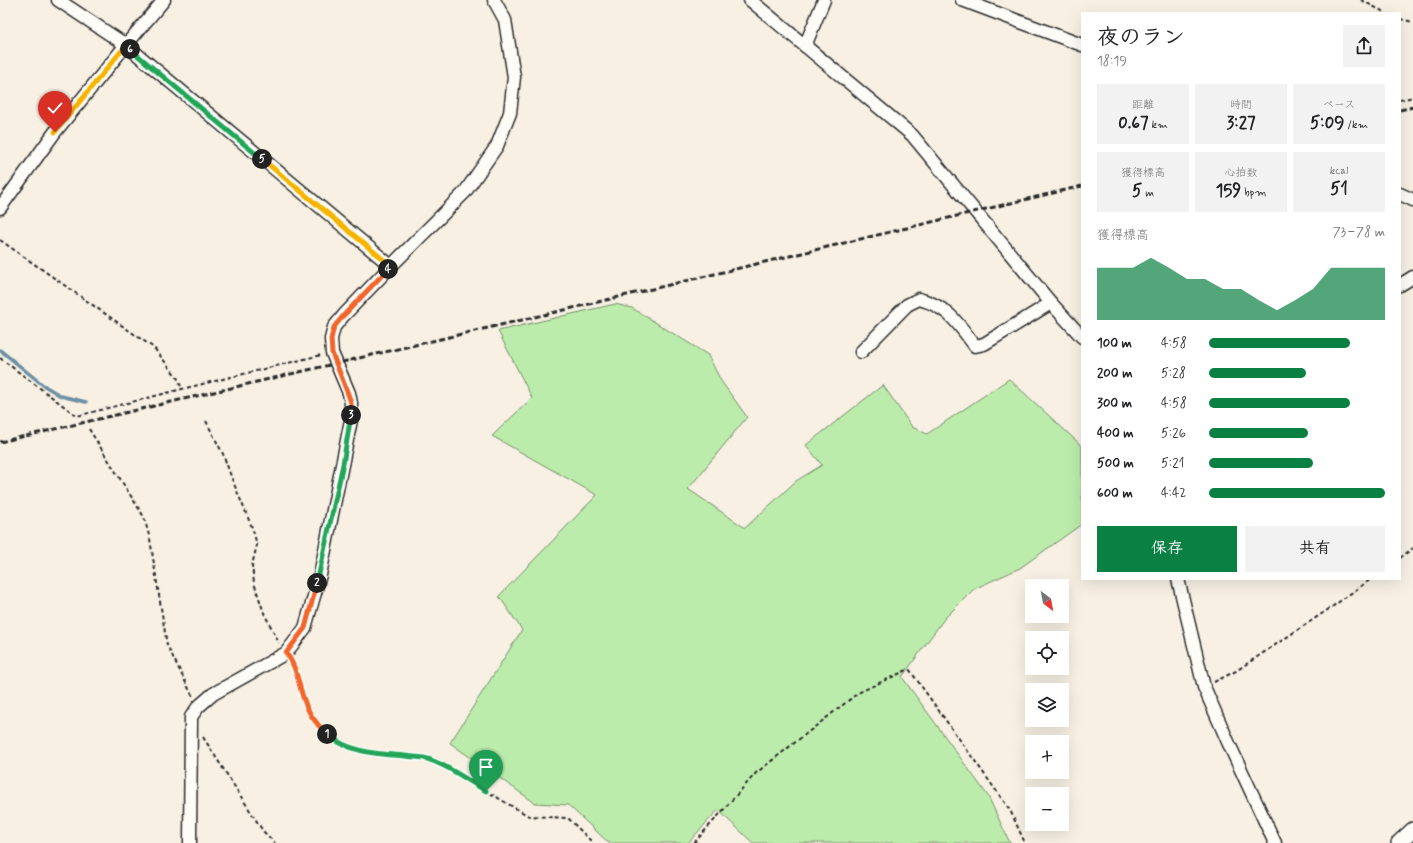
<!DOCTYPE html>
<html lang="ja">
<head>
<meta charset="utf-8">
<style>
  :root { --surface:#fff; --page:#f2f2f2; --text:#202124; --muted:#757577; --accent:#0b8043 }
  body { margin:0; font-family:Mynerve,"Klee One",sans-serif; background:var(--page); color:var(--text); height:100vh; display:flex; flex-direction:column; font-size:15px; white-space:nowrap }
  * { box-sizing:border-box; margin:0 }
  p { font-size:13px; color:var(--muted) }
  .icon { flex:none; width:22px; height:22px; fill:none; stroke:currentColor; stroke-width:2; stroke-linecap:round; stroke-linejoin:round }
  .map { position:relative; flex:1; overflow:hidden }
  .details { position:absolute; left:1081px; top:12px; width:320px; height:568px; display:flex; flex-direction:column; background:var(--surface); border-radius:0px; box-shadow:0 4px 16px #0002 }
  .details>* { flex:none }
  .needle { width:26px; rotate:148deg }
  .controls { position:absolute; left:1025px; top:579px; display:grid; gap:8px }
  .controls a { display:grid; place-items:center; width:44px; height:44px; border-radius:0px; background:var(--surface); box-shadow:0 4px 16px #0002; font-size:20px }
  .pin { position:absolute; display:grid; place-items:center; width:34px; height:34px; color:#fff; margin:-41px -17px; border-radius:50% 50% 50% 0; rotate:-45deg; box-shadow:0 0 4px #0007 }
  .pin .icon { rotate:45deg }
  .km { position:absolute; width:20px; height:20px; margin:-10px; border-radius:50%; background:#222; color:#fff; font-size:11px; line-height:20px; text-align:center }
  .round { display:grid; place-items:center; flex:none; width:42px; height:42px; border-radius:0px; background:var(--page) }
  .summary { display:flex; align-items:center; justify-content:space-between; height:68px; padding:0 16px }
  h1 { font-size:22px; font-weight:800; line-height:30px }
  .figures { display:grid; grid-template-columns:repeat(3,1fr); gap:6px; height:68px; padding:4px 16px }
  .figures div { display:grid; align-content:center; border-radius:0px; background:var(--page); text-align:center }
  .figures b { font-size:17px; font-weight:800 }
  .figures small { font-size:11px; font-weight:400 }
  .figures p { font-size:11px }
  .chart { height:112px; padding:8px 16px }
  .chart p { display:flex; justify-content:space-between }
  .chart svg { width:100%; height:72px; margin-top:4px; fill:var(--accent); opacity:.7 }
  .button { display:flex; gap:8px; margin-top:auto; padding:8px 16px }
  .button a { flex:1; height:46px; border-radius:0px; background:var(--accent); color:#fff; font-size:16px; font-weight:800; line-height:46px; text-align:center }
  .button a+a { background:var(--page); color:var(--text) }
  ul { padding:0 16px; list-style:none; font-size:13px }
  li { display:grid; grid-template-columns:64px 48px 1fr; align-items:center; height:30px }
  li i { height:10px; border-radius:5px; background:var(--accent) }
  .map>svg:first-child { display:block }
  .green { fill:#bcecab; stroke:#748c6b }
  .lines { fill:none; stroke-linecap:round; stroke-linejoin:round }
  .stream { stroke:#6c8fa5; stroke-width:3.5 }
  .minor-casing { stroke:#2b2b2b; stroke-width:15 }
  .tertiary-casing { stroke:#2b2b2b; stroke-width:18 }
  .path { stroke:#2b2b2b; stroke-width:2; stroke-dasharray:4 3; stroke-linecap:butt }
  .minor { stroke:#fdfcf7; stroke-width:12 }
  .tertiary { stroke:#fdfcf7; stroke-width:15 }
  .rail { stroke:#2b2b2b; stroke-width:3; stroke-dasharray:6 3; stroke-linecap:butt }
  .split-1-casing { stroke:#fff; stroke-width:8 }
  .split-2-casing { stroke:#fff; stroke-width:8 }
  .split-3-casing { stroke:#fff; stroke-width:8 }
  .split-4-casing { stroke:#fff; stroke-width:8 }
  .split-5-casing { stroke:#fff; stroke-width:8 }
  .split-6-casing { stroke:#fff; stroke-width:8 }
  .split-7-casing { stroke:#fff; stroke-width:8 }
  .split-1 { stroke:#22a559; stroke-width:5 }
  .split-2 { stroke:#f0652b; stroke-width:5 }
  .split-3 { stroke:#22a559; stroke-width:5 }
  .split-4 { stroke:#f0652b; stroke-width:5 }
  .split-5 { stroke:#f5b400; stroke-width:5 }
  .split-6 { stroke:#22a559; stroke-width:5 }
  .split-7 { stroke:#f5b400; stroke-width:5 }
</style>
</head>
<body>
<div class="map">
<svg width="1413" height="843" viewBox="0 0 1413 843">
  <rect width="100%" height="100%" fill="#f7f0e3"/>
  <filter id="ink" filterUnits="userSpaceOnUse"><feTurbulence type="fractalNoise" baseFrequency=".025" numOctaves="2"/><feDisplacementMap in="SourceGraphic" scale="8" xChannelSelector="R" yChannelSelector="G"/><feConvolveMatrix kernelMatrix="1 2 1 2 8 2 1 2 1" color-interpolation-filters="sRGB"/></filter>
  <g filter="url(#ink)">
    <path class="green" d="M615,304L632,308L708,355L721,381L747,417L688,489L745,528L796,481L822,465L806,445L883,385L912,427L927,434L1009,379L1082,446V524L1020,568L974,589L944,619L902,677L988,796L1010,843H753L718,810L688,843H609L568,805L535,803L450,743L522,630L499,596L597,495L492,436L532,398L498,331Z"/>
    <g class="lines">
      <path class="stream" d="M0,350L43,385L61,396L86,402"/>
      <defs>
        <g id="minor">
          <path d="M58,0L126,45L391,266"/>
          <path d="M750,0L912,135L1051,303L1082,337"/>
          <path d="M962,0L1082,45"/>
          <path d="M805,46L824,0"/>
          <path d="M1400,194L1413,200"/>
          <path d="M0,208L55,132L126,45L164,0"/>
          <path d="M1400,285L1413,277"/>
          <path d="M861,352L907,305L919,299C947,306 958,323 975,346L984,344L1051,303"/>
          <path d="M1178,579L1204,687L1229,744L1275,843"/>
          <path d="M190,843L191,717L198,707L213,694L286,653L305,628L320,575L351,420V403L349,393L332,353L331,339L334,327L344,315L391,266L465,192L497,146L510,113L514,77L505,20L494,0"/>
        </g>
        <path id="tertiary" d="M1399,843L1413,830"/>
      </defs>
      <use href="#minor" class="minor-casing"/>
      <use href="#tertiary" class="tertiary-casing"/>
      <g class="path">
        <path d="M1361,0L1386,13"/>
        <path d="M1400,19L1413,22"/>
        <path d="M1400,100L1413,97"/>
        <path d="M0,240L154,348L177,377L182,389"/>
        <path d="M0,358L77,416L182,389L321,355"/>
        <path d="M206,421L223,454L232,479L253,530L257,545L252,565L254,583L264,613L279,643"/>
        <path d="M89,429L144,517L150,539L167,645L193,697"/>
        <path d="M1400,558L1413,548"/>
        <path d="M292,662L303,699L312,717L322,729L334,740L347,746L369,753L424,758L443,766L529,816L568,818L593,843"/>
        <path d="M1214,682L1236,671L1329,609L1371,579"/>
        <path d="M203,737L263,831L275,843"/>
        <path d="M694,843L756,773L858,693L909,669L1010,810L1025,843"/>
      </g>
      <use href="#minor" class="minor"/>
      <use href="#tertiary" class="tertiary"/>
      <g class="rail">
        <path d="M1400,110L1413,107"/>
        <path d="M0,442L556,312L1082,186"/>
      </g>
    </g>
  </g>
  <g class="lines" filter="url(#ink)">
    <defs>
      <path id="split-1" d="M327,734C349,753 379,754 405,756C411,757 418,757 424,758C444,763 467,780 486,791"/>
      <path id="split-2" d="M317,583L305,628L286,653C296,665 298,682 303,697C307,712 316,724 327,734"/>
      <path id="split-3" d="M317,583L343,464L351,415"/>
      <path id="split-4" d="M351,415V403L348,394L332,353L331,339L334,327L344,315L388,269"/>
      <path id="split-5" d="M262,159L391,266L388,269"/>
      <path id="split-6" d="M130,49L262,159"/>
      <path id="split-7" d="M55,132L126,45L130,49"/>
    </defs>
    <use href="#split-1" class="split-1-casing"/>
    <use href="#split-2" class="split-2-casing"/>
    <use href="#split-3" class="split-3-casing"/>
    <use href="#split-4" class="split-4-casing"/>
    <use href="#split-5" class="split-5-casing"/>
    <use href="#split-6" class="split-6-casing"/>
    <use href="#split-7" class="split-7-casing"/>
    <use href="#split-1" class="split-1"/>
    <use href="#split-2" class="split-2"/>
    <use href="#split-3" class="split-3"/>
    <use href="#split-4" class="split-4"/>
    <use href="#split-5" class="split-5"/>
    <use href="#split-6" class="split-6"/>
    <use href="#split-7" class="split-7"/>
  </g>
</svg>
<div class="controls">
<a><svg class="needle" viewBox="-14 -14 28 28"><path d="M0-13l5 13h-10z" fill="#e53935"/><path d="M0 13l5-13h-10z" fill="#757577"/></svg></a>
<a><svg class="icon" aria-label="locate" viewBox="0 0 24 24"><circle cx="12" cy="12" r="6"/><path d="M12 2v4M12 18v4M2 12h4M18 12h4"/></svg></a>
<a><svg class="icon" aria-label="layers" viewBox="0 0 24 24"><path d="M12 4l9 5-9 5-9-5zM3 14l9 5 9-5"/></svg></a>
<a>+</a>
<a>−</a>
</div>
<div class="pin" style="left:486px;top:791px;background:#1e9e55"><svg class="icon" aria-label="arrive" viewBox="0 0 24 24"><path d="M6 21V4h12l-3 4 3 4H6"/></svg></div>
<div class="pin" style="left:55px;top:132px;background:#d93025"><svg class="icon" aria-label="check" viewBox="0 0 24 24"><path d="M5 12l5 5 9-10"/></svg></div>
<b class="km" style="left:327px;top:734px">1</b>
<b class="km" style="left:317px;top:583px">2</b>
<b class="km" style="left:351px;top:415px">3</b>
<b class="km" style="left:388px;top:269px">4</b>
<b class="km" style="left:262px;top:159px">5</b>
<b class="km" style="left:130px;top:49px">6</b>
<section class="details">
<div class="summary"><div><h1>夜のラン</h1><p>18:19</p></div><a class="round"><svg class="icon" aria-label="share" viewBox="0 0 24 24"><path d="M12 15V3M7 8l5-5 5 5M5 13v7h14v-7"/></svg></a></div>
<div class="figures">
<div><p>距離</p><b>0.67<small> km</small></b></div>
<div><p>時間</p><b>3:27</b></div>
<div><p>ペース</p><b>5:09<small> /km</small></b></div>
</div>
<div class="figures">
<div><p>獲得標高</p><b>5<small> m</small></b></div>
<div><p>心拍数</p><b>159<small> bpm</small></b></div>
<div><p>kcal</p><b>51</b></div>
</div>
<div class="chart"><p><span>獲得標高</span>73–78 m</p>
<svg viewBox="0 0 160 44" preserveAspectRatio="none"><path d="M0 44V12L10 12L20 12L30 6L40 12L50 19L60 19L70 25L80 25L90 32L100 38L110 32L120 25L130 12L140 12L150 12L160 12V44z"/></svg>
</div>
<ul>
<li><b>100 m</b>4:58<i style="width:80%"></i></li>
<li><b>200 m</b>5:28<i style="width:55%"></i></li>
<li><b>300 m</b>4:58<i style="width:80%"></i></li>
<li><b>400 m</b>5:26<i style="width:56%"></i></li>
<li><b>500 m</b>5:21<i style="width:59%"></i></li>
<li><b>600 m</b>4:42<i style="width:100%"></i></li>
</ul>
<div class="button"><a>保存</a><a>共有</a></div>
</section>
</div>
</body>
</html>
